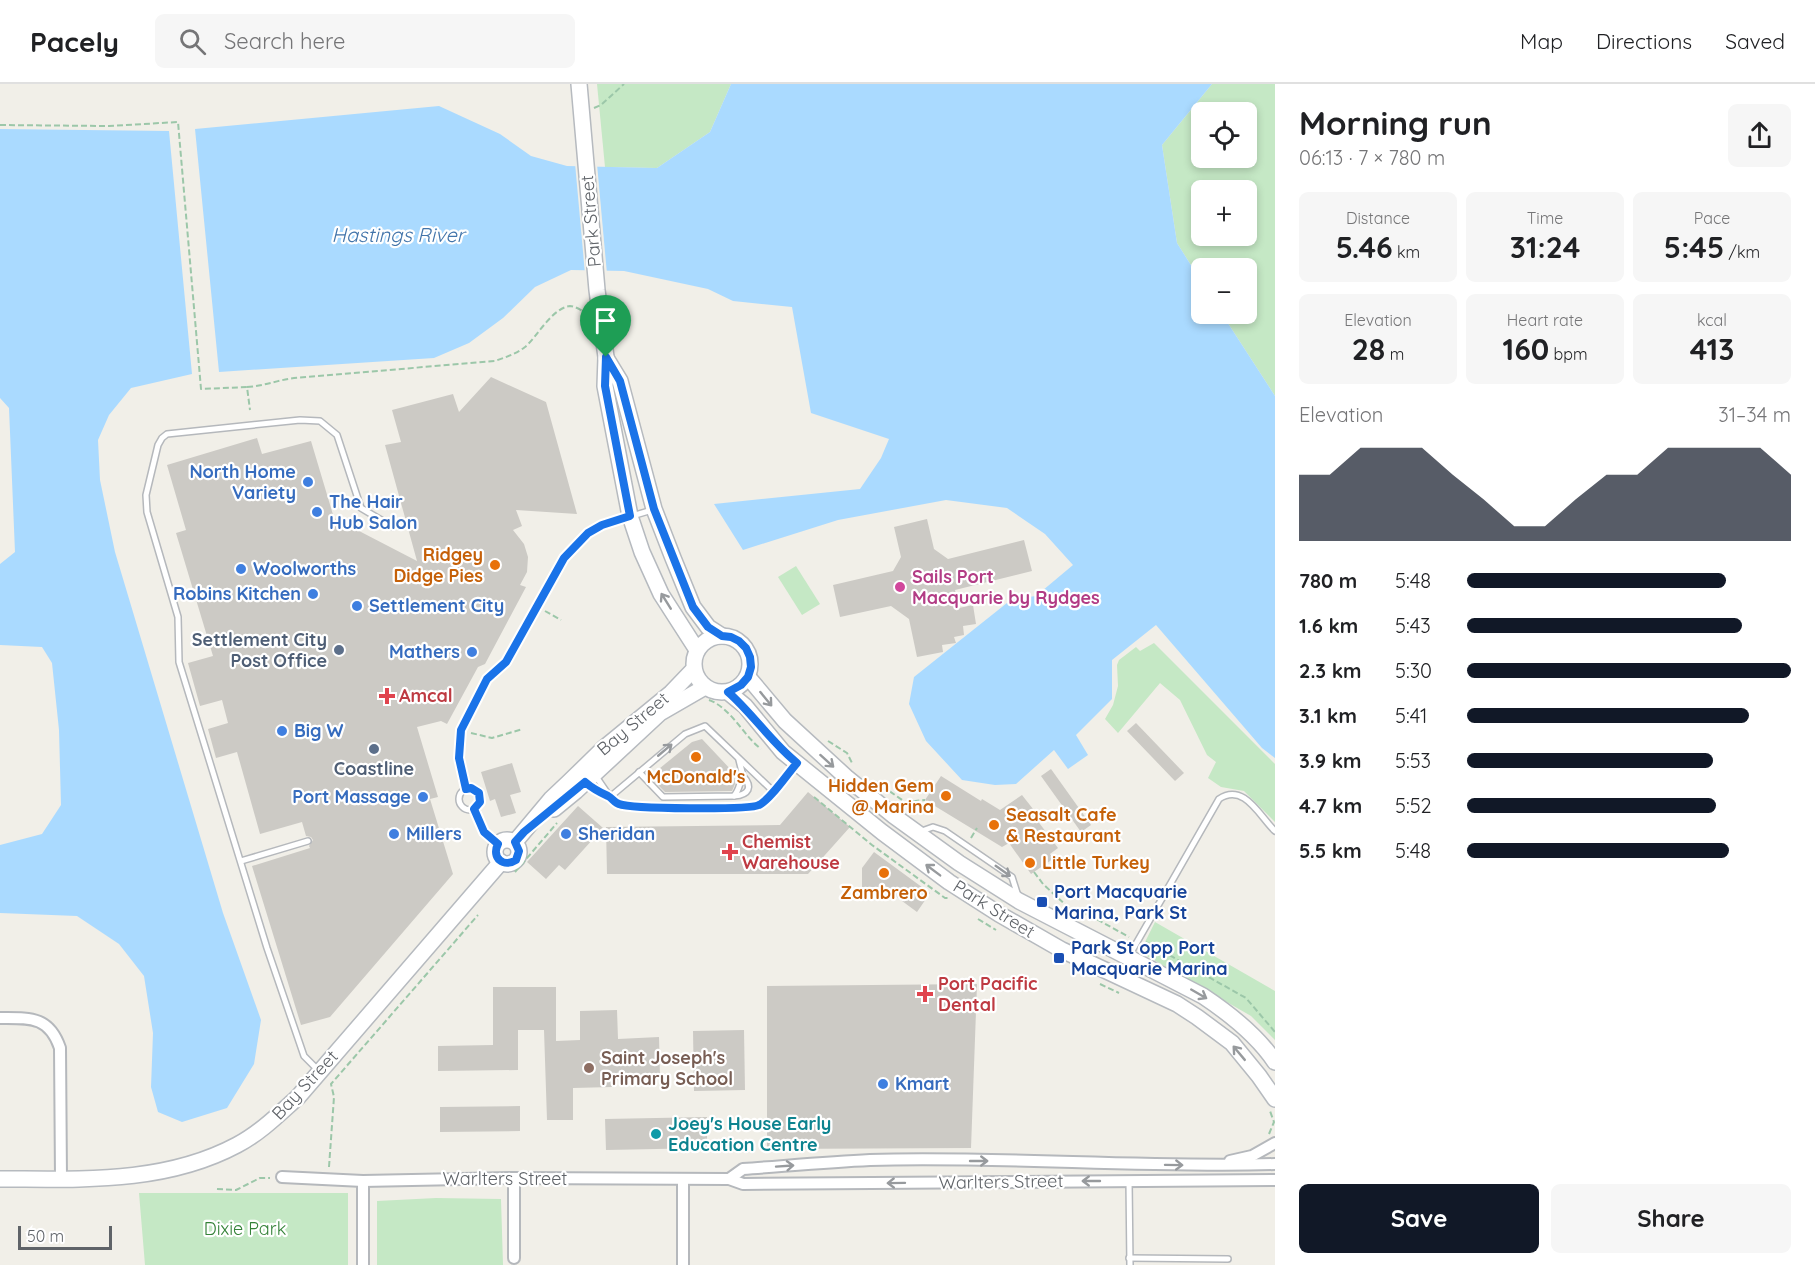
<!DOCTYPE html>
<html lang="en">
<head>
<meta charset="utf-8">
<style>
  :root { --surface:#fff; --page:#f6f6f6; --text:#202124; --muted:#757577; --line:#e0e0e0; --accent:#111827 }
  body { margin:0; font-family:Quicksand,sans-serif; background:var(--page); color:var(--text); height:100vh; display:flex; flex-direction:column; font-size:22px; white-space:nowrap }
  * { box-sizing:border-box; margin:0 }
  p { font-size:20px; color:var(--muted) }
  .icon { flex:none; width:33px; height:33px; fill:none; stroke:currentColor; stroke-width:2; stroke-linecap:round; stroke-linejoin:round }
  .map { position:relative; flex:1; overflow:hidden }
  .side { display:flex; flex-direction:column; background:var(--surface); width:540px }
  .side>* { flex:none }
  .tools { position:absolute; left:1191px; top:18px; display:grid; gap:12px }
  .tools a { display:grid; place-items:center; width:66px; height:66px; border-radius:9px; background:var(--surface); box-shadow:0 3px 9px #0003; font-size:30px }
  .scale { position:absolute; left:18px; bottom:15px; width:94px; box-sizing:border-box; padding-left:6px; border:3px solid #5f6368; border-top:0; font-size:16px; line-height:21px; white-space:nowrap; color:#5f6368; -webkit-text-stroke:4px #fff; paint-order:stroke }
  .pin { position:absolute; display:grid; place-items:center; width:51px; height:51px; color:#fff; margin:-62px -26px; border-radius:50% 50% 50% 0; rotate:-45deg; box-shadow:0 0 6px #0007 }
  .pin .icon { rotate:45deg }
  .round { display:grid; place-items:center; flex:none; width:63px; height:63px; border-radius:9px; background:var(--page) }
  .overview { display:flex; align-items:center; justify-content:space-between; height:102px; padding:0 24px }
  h1 { font-size:33px; font-weight:700; line-height:45px }
  .metrics { display:grid; grid-template-columns:repeat(3,1fr); gap:9px; height:102px; padding:6px 24px }
  .metrics div { display:grid; align-content:center; border-radius:9px; background:var(--page); text-align:center }
  .metrics b { font-size:30px; font-weight:700 }
  .metrics small { font-size:16px; font-weight:400 }
  .metrics p { font-size:16px }
  .chart { height:168px; padding:12px 24px }
  .chart p { display:flex; justify-content:space-between }
  .chart svg { width:100%; height:108px; margin-top:6px; fill:var(--accent); opacity:.7 }
  .action { display:flex; gap:12px; margin-top:auto; padding:12px 24px }
  .action a { flex:1; height:69px; border-radius:9px; background:var(--accent); color:#fff; font-size:24px; font-weight:700; line-height:69px; text-align:center }
  .action a+a { background:var(--page); color:var(--text) }
  ul { padding:0 24px; list-style:none; font-size:20px }
  li { display:grid; grid-template-columns:96px 72px 1fr; align-items:center; height:45px }
  li i { height:15px; border-radius:8px; background:var(--accent) }
  header { display:flex; align-items:center; gap:36px; box-sizing:border-box; height:84px; padding:0 30px; background:var(--surface); border-bottom:2px solid var(--line) }
  header strong { font-size:28px }
  nav { display:flex; gap:33px; margin-inline-start:auto; font-size:21px }
  .search { width:420px; height:54px; background:var(--page); display:flex; align-items:center; gap:15px; box-sizing:border-box; padding:0 21px; border-radius:9px; color:var(--muted); font-size:22px }
  main { display:flex; flex:1; min-height:0 }
  .map>svg:first-child { display:block }
  .green { fill:#c5e8c5; fill-rule:evenodd }
  .water { fill:#aadaff }
  .pier { fill:#f1efe8 }
  .building { fill:#cccac5 }
  .lines { fill:none; stroke-linecap:round; stroke-linejoin:round }
  .lane-casing { stroke:#b5b8bc; stroke-width:8 }
  .street-casing { stroke:#b5b8bc; stroke-width:14 }
  .secondary-casing { stroke:#b6babf; stroke-width:18 }
  .path { stroke:#9cc7a9; stroke-width:2; stroke-dasharray:6 3; stroke-linecap:butt }
  .lane { stroke:#fff; stroke-width:5 }
  .street { stroke:#fff; stroke-width:10 }
  .secondary { stroke:#fff; stroke-width:15 }
  .oneway { stroke:#979a9d }
  .route-casing { stroke:#fff; stroke-width:12 }
  .route { stroke:#1a73e8; stroke-width:8 }
  .shop-dot { fill:#3f7fe0; stroke:#fff; stroke-width:2 }
  .food-dot { fill:#e8710a; stroke:#fff; stroke-width:2 }
  .hotel-dot { fill:#d1479c; stroke:#fff; stroke-width:2 }
  .service-dot { fill:#5c6f8a; stroke:#fff; stroke-width:2 }
  .health-dot { fill:#e0444e; stroke:#fff; stroke-width:2 }
  .transit-dot { fill:#1a4fb4; stroke:#fff; stroke-width:2 }
  .education-dot { fill:#8d6e63; stroke:#fff; stroke-width:2 }
  .culture-dot { fill:#0f9aa8; stroke:#fff; stroke-width:2 }
  .labels { text-anchor:middle; stroke-width:4.5; stroke-linejoin:round; paint-order:stroke }
  .street-label { font-size:18px; fill:#5f6368; stroke:#fff }
  .shop-label { font-size:18px; font-weight:bold; fill:#366cbe; stroke:#fff; text-anchor:start }
  .food-label { font-size:18px; font-weight:bold; fill:#c56008; stroke:#fff; text-anchor:end }
  .hotel-label { font-size:18px; font-weight:bold; fill:#b23c85; stroke:#fff; text-anchor:start }
  .service-label { font-size:18px; font-weight:bold; fill:#4e5e75; stroke:#fff; text-anchor:end }
  .health-label { font-size:18px; font-weight:bold; fill:#be3a42; stroke:#fff; text-anchor:start }
  .transit-label { font-size:18px; font-weight:bold; fill:#164399; stroke:#fff; text-anchor:start }
  .education-label { font-size:18px; font-weight:bold; fill:#785e54; stroke:#fff; text-anchor:start }
  .culture-label { font-size:18px; font-weight:bold; fill:#0d838f; stroke:#fff; text-anchor:start }
  .park-label { font-size:18px; fill:#348238; stroke:#fff }
  .water-label { font-size:20px; font-style:italic; fill:#4174aa; stroke:#fff }
</style>
</head>
<body>
<header>
<strong>Pacely</strong>
<div class="search"><svg class="icon" aria-label="search" viewBox="0 0 24 24"><circle cx="10" cy="10" r="6"/><path d="M15 15l6 6"/></svg>Search here</div>
<nav><a>Map</a><a>Directions</a><a>Saved</a></nav>
</header>
<main>
<div class="map">
<svg width="1275" height="1181" viewBox="0 0 1275 1181">
  <rect width="100%" height="100%" fill="#f1efe8"/>
  <g class="green">
    <path d="M597,0H731L710,48L657,84L605,83Z"/>
    <path d="M1212,0H1275V312L1222,230H1246V184H1202L1201,197L1177,159L1162,61ZM1202,28H1246V74H1202ZM1202,106H1246V152H1202Z"/>
    <path d="M796,482L820,520L802,531L778,493Z"/>
    <path d="M1154,559L1275,680V738L1244,707L1221,703L1208,694L1216,678L1207,671L1180,616L1160,599L1118,649L1105,635L1113,621L1118,602L1117,581L1119,576L1136,563L1140,567Z"/>
    <path d="M1155,838L1275,907V956L1251,932L1140,868Z"/>
    <path d="M139,1109H348V1181H145Z"/>
    <path d="M436,1114L501,1115L503,1181H377V1117Z"/>
  </g>
  <g class="water">
    <path d="M731,0H1212L1162,61L1177,159L1201,197L1202,230H1222L1275,312V674L1262,664L1156,541L1112,576V615L1076,651L1088,671L1068,685L1054,666L1016,700L995,701L962,696L926,657L909,620L914,593L1012,515L1036,512L1073,481L1045,450L1007,424L946,416L838,436L743,466L714,420L860,405L881,374L889,355L811,329L792,223L733,217L708,205L624,187L571,186L535,203L503,234L469,259L434,274L219,288L195,45L439,22L500,50L531,72L567,82L657,84L710,48Z"/>
    <path d="M0,45L169,47L192,290L131,304L109,331L98,356L100,396L115,468L223,829L261,936L254,980L227,1024L182,1038L158,1028L151,1003L153,949L144,892L119,860L77,832L0,829V761L42,750L61,721L59,646L52,579L42,563L0,561V480L15,468L9,324L0,314Z"/>
  </g>
  <path class="pier" d="M575,79L597,80L607,190H585Z"/>
  <g class="building">
    <path d="M491,293L546,318L577,430L516,426L522,442L513,446L524,460L528,473L527,488L520,501L526,503L485,580L478,583L447,640L441,637L417,643L438,713L430,715L453,790L330,933L301,941L252,782L310,764L309,762L313,756L311,753L306,752L302,738L260,750L237,668L216,674L208,645L228,639L222,616L200,622L188,579L213,572L176,449L186,446L167,381L257,354L262,370L311,357L334,434L417,477L385,361L401,358L392,326L453,310L459,328Z"/>
    <path d="M927,435L934,465L948,475L1024,456L1032,487L955,506L959,524L973,521L976,540L963,542L964,551L954,553L956,559L942,561L943,568L917,573L909,535L891,522L840,533L833,501L893,487L901,473L894,443Z"/>
    <path d="M1136,639L1184,689L1175,697L1127,647Z"/>
    <path d="M702,655L734,689L735,700L732,707L665,708L654,697V689L692,658Z"/>
    <path d="M512,679L521,708L510,711L516,729L501,733L495,715L490,717L481,688Z"/>
    <path d="M1051,685L1091,741L1081,748L1041,692Z"/>
    <path d="M941,692L981,717L982,715L1000,726L1022,711L1037,730L1034,732L1058,764L1050,770L1053,775L1031,790L1009,759L1002,763L925,716Z"/>
    <path d="M808,708L850,743L808,790H607L606,743L780,741Z"/>
    <path d="M578,722L603,744L565,786L559,781L546,795L527,778Z"/>
    <path d="M874,768L930,809L917,828L883,803H862V784Z"/>
    <path d="M977,900L971,1064L767,1065V902Z"/>
    <path d="M493,903H556V957L580,956V927L617,926L618,955L659,953L660,993L619,994L612,1003L573,1004V1036H547L544,946H518V986L438,987V962L493,961Z"/>
    <path d="M744,946L745,1006L694,1007L693,947Z"/>
    <path d="M520,1022V1047L440,1048V1023Z"/>
    <path d="M707,1033V1064L606,1066L605,1035Z"/>
  </g>
  <g class="lines">
    <defs>
      <g id="lane">
        <path d="M639,688L663,713L734,712C740,705 739,699 743,692L739,676"/>
        <path d="M595,691L610,713L685,650L705,642L774,708"/>
        <path d="M587,700C597,708 602,707 611,713C614,715 615,718 618,720C628,725 744,725 758,721C770,717 787,691 796,681"/>
        <circle cx="470" cy="715" r="11"/>
        <path d="M466,705L459,674L461,647L487,595L506,577L564,474L588,449L602,441L652,426"/>
        <path d="M734,712C749,711 753,703 743,692"/>
        <path d="M474,725L485,748L498,760"/>
        <path d="M919,748L933,743L945,747L1012,793L1018,812"/>
        <path d="M241,777L308,757"/>
        <path d="M1129,872L1219,715C1244,698 1260,733 1275,747"/>
        <path d="M318,986L304,972L267,864L179,578L178,533L147,428L146,411L158,361L162,354L167,350L300,336L320,337L337,351L361,424L393,443"/>
        <path d="M1129,1097L1130,1181"/>
        <path d="M1129,1174L1228,1175"/>
      </g>
      <g id="street">
        <path d="M0,934C30,934 49,932 60,964L61,1095"/>
        <path d="M1230,1077L1252,1072L1275,1059"/>
        <path d="M282,1093L363,1097L514,1094L729,1095L743,1100L1275,1096"/>
        <path d="M514,1094V1174"/>
        <path d="M729,1095L743,1085C785,1082 828,1078 870,1076C1005,1072 1140,1084 1275,1080"/>
        <path d="M363,1097V1181"/>
        <path d="M683,1181V1095"/>
      </g>
      <g id="secondary">
        <path d="M579,0L597,206L606,273L605,302L630,432L642,468L661,510L697,566"/>
        <path d="M606,274L620,297L654,425L673,474L693,523L708,543L722,552"/>
        <circle cx="722" cy="580" r="28"/>
        <path d="M748,593L785,637L846,693L894,732L959,779L1019,817L1203,912C1230,930 1257,951 1275,978"/>
        <path d="M728,608L745,622L783,668L882,748L949,798L999,830L1062,866L1177,920L1197,933L1232,959L1259,992L1275,1015"/>
        <path d="M554,725L576,707L660,629L705,603"/>
        <circle cx="507" cy="768" r="12"/>
        <path d="M515,758L551,715L569,698L604,664L671,609L694,585"/>
        <path d="M0,1095C80,1095 164,1100 237,1061C260,1049 279,1030 298,1013L501,778"/>
      </g>
    </defs>
    <use href="#lane" class="lane-casing"/>
    <use href="#street" class="street-casing"/>
    <use href="#secondary" class="secondary-casing"/>
    <g class="path">
      <path d="M594,24L601,21L624,0"/>
      <path d="M0,41L109,42L178,38L201,305L247,303L250,326"/>
      <path d="M247,303C264,302 278,296 294,294L495,277C506,273 516,270 525,263C537,253 552,224 570,222C575,222 582,227 587,229"/>
      <path d="M545,527L561,536"/>
      <path d="M709,616C731,624 743,651 761,665"/>
      <path d="M471,649L492,654L523,645"/>
      <path d="M828,657L847,669L852,679"/>
      <path d="M875,697L905,718L925,716"/>
      <path d="M814,713L872,761L945,814H948"/>
      <path d="M971,754L977,744"/>
      <path d="M515,788L557,739"/>
      <path d="M1034,788L1043,800L1070,825L1091,832L1129,853"/>
      <path d="M978,835L996,846"/>
      <path d="M1146,858L1246,914L1275,948"/>
      <path d="M1100,900L1119,909"/>
      <path d="M1269,1050L1274,1038L1270,1027"/>
      <path d="M329,1083L334,1013L331,1000L478,831"/>
      <path d="M217,1105L236,1106L260,1094H270"/>
    </g>
    <use href="#lane" class="lane"/>
    <use href="#street" class="street"/>
    <use href="#secondary" class="secondary"/>
  </g>
  <defs><path id="oneway-shaft" d="M-6 0H5M1.5-3L5.5 0L1.5 3" fill="none" stroke-width="1.6" stroke-linecap="round" stroke-linejoin="round" transform="scale(1.5)"/></defs>
  <g class="oneway">
    <use href="#oneway-shaft" transform="translate(666 517) rotate(-122)"/>
    <use href="#oneway-shaft" transform="translate(766 615) rotate(51)"/>
    <use href="#oneway-shaft" transform="translate(665 666) rotate(-40)"/>
    <use href="#oneway-shaft" transform="translate(827 677) rotate(42)"/>
    <use href="#oneway-shaft" transform="translate(933 786) rotate(-143)"/>
    <use href="#oneway-shaft" transform="translate(1003 787) rotate(35)"/>
    <use href="#oneway-shaft" transform="translate(1199 910) rotate(30)"/>
    <use href="#oneway-shaft" transform="translate(1239 969) rotate(-130)"/>
    <use href="#oneway-shaft" transform="translate(979 1077)"/>
    <use href="#oneway-shaft" transform="translate(1174 1081) rotate(1)"/>
    <use href="#oneway-shaft" transform="translate(785 1082) rotate(-4)"/>
    <use href="#oneway-shaft" transform="translate(1091 1097) rotate(180)"/>
    <use href="#oneway-shaft" transform="translate(896 1099) rotate(179)"/>
  </g>
  <g class="lines">
    <defs>
      <path id="route" d="M606,273L620,297L654,425L693,523L708,543L722,552L731,553L739,557L746,564L750,573L751,583L748,593L741,601L728,608C753,630 771,658 797,679C788,689 770,716 759,721C749,726 631,725 619,720C615,719 612,714 608,712C599,708 593,705 585,698L524,748L515,758L519,767L516,776C504,784 491,774 498,760L484,748L474,725L480,718L479,709L471,704L466,705L459,674L461,646L487,595L506,578L564,474L588,449L602,441L630,432L605,302Z"/>
    </defs>
    <use href="#route" class="route-casing"/>
    <use href="#route" class="route"/>
  </g>
  <g class="shop-dot">
    <circle cx="308" cy="398" r="6"/>
    <circle cx="317" cy="428" r="6"/>
    <circle cx="241" cy="485" r="6"/>
    <circle cx="313" cy="510" r="6"/>
    <circle cx="357" cy="522" r="6"/>
    <circle cx="472" cy="568" r="6"/>
    <circle cx="282" cy="647" r="6"/>
    <circle cx="423" cy="713" r="6"/>
    <circle cx="394" cy="750" r="6"/>
    <circle cx="566" cy="750" r="6"/>
    <circle cx="883" cy="1000" r="6"/>
  </g>
  <g class="food-dot">
    <circle cx="495" cy="481" r="6"/>
    <circle cx="696" cy="673" r="6"/>
    <circle cx="946" cy="712" r="6"/>
    <circle cx="994" cy="741" r="6"/>
    <circle cx="1030" cy="779" r="6"/>
    <circle cx="884" cy="789" r="6"/>
  </g>
  <circle class="hotel-dot" cx="900" cy="503" r="6"/>
  <g class="service-dot">
    <circle cx="339" cy="566" r="6"/>
    <circle cx="374" cy="665" r="6"/>
  </g>
  <g class="health-dot">
    <path d="M384 603h6v6h6v6h-6v6h-6v-6h-6v-6h6z"/>
    <path d="M727 759h6v6h6v6h-6v6h-6v-6h-6v-6h6z"/>
    <path d="M922 901h6v6h6v6h-6v6h-6v-6h-6v-6h6z"/>
  </g>
  <g class="transit-dot">
    <rect x="1036" y="812" width="12" height="12" rx="3"/>
    <rect x="1053" y="868" width="12" height="12" rx="3"/>
  </g>
  <circle class="education-dot" cx="589" cy="984" r="6"/>
  <circle class="culture-dot" cx="656" cy="1050" r="6"/>
  <g class="labels">
    <g class="street-label">
      <text transform="translate(591 137) rotate(-95)" y="6">Park Street</text>
      <text transform="translate(633 640) rotate(-40)" y="6">Bay Street</text>
      <text transform="translate(994 825) rotate(32)" y="6">Park Street</text>
      <text transform="translate(305 1001) rotate(-47)" y="6">Bay Street</text>
      <text x="505" y="1101">Warlters Street</text>
      <text transform="translate(1001 1098) rotate(-1)" y="6">Warlters Street</text>
    </g>
    <g class="shop-label">
      <text x="296" y="394" text-anchor="end">North Home<tspan x="296" dy="21">Variety</tspan></text>
      <text x="329" y="424">The Hair<tspan x="329" dy="21">Hub Salon</tspan></text>
      <text x="253" y="491">Woolworths</text>
      <text x="301" y="516" text-anchor="end">Robins Kitchen</text>
      <text x="369" y="528">Settlement City</text>
      <text x="460" y="574" text-anchor="end">Mathers</text>
      <text x="294" y="653">Big W</text>
      <text x="411" y="719" text-anchor="end">Port Massage</text>
      <text x="406" y="756">Millers</text>
      <text x="578" y="756">Sheridan</text>
      <text x="895" y="1006">Kmart</text>
    </g>
    <g class="food-label">
      <text x="483" y="477">Ridgey<tspan x="483" dy="21">Didge Pies</tspan></text>
      <text x="696" y="699" text-anchor="middle">McDonald's</text>
      <text x="934" y="708">Hidden Gem<tspan x="934" dy="21">@ Marina</tspan></text>
      <text x="1006" y="737" text-anchor="start">Seasalt Cafe<tspan x="1006" dy="21">&amp; Restaurant</tspan></text>
      <text x="1042" y="785" text-anchor="start">Little Turkey</text>
      <text x="884" y="815" text-anchor="middle">Zambrero</text>
    </g>
    <g class="hotel-label">
      <text x="912" y="499">Sails Port<tspan x="912" dy="21">Macquarie by Rydges</tspan></text>
    </g>
    <g class="service-label">
      <text x="327" y="562">Settlement City<tspan x="327" dy="21">Post Office</tspan></text>
      <text x="374" y="691" text-anchor="middle">Coastline</text>
    </g>
    <g class="health-label">
      <text x="399" y="618">Amcal</text>
      <text x="742" y="764">Chemist<tspan x="742" dy="21">Warehouse</tspan></text>
      <text x="938" y="906">Port Pacific<tspan x="938" dy="21">Dental</tspan></text>
    </g>
    <g class="transit-label">
      <text x="1054" y="814">Port Macquarie<tspan x="1054" dy="21">Marina, Park St</tspan></text>
      <text x="1071" y="870">Park St opp Port<tspan x="1071" dy="21">Macquarie Marina</tspan></text>
    </g>
    <g class="education-label">
      <text x="601" y="980">Saint Joseph's<tspan x="601" dy="21">Primary School</tspan></text>
    </g>
    <g class="culture-label">
      <text x="668" y="1046">Joey's House Early<tspan x="668" dy="21">Education Centre</tspan></text>
    </g>
    <g class="park-label">
      <text x="245" y="1151">Dixie Park</text>
    </g>
    <g class="water-label">
      <text x="398" y="158">Hastings River</text>
    </g>
  </g>
</svg>
<div class="tools">
<a><svg class="icon" aria-label="locate" viewBox="0 0 24 24"><circle cx="12" cy="12" r="6"/><path d="M12 2v4M12 18v4M2 12h4M18 12h4"/></svg></a>
<a>+</a>
<a>−</a>
</div>
<div class="scale">50 m</div>
<div class="pin" style="left:606px;top:273px;background:#1e9e55"><svg class="icon" aria-label="arrive" viewBox="0 0 24 24"><path d="M6 21V4h12l-3 4 3 4H6"/></svg></div>
</div>
<section class="side">
<div class="overview"><div><h1>Morning run</h1><p>06:13 · 7 × 780 m</p></div><a class="round"><svg class="icon" aria-label="share" viewBox="0 0 24 24"><path d="M12 15V3M7 8l5-5 5 5M5 13v7h14v-7"/></svg></a></div>
<div class="metrics">
<div><p>Distance</p><b>5.46<small> km</small></b></div>
<div><p>Time</p><b>31:24</b></div>
<div><p>Pace</p><b>5:45<small> /km</small></b></div>
</div>
<div class="metrics">
<div><p>Elevation</p><b>28<small> m</small></b></div>
<div><p>Heart rate</p><b>160<small> bpm</small></b></div>
<div><p>kcal</p><b>413</b></div>
</div>
<div class="chart"><p><span>Elevation</span>31–34 m</p>
<svg viewBox="0 0 160 44" preserveAspectRatio="none"><path d="M0 44V17L10 17L20 6L30 6L40 6L50 17L60 27L70 38L80 38L90 27L100 17L110 17L120 6L130 6L140 6L150 6L160 17V44z"/></svg>
</div>
<ul>
<li><b>780 m</b>5:48<i style="width:80%"></i></li>
<li><b>1.6 km</b>5:43<i style="width:85%"></i></li>
<li><b>2.3 km</b>5:30<i style="width:100%"></i></li>
<li><b>3.1 km</b>5:41<i style="width:87%"></i></li>
<li><b>3.9 km</b>5:53<i style="width:76%"></i></li>
<li><b>4.7 km</b>5:52<i style="width:77%"></i></li>
<li><b>5.5 km</b>5:48<i style="width:81%"></i></li>
</ul>
<div class="action"><a>Save</a><a>Share</a></div>
</section>
</main>
</body>
</html>
